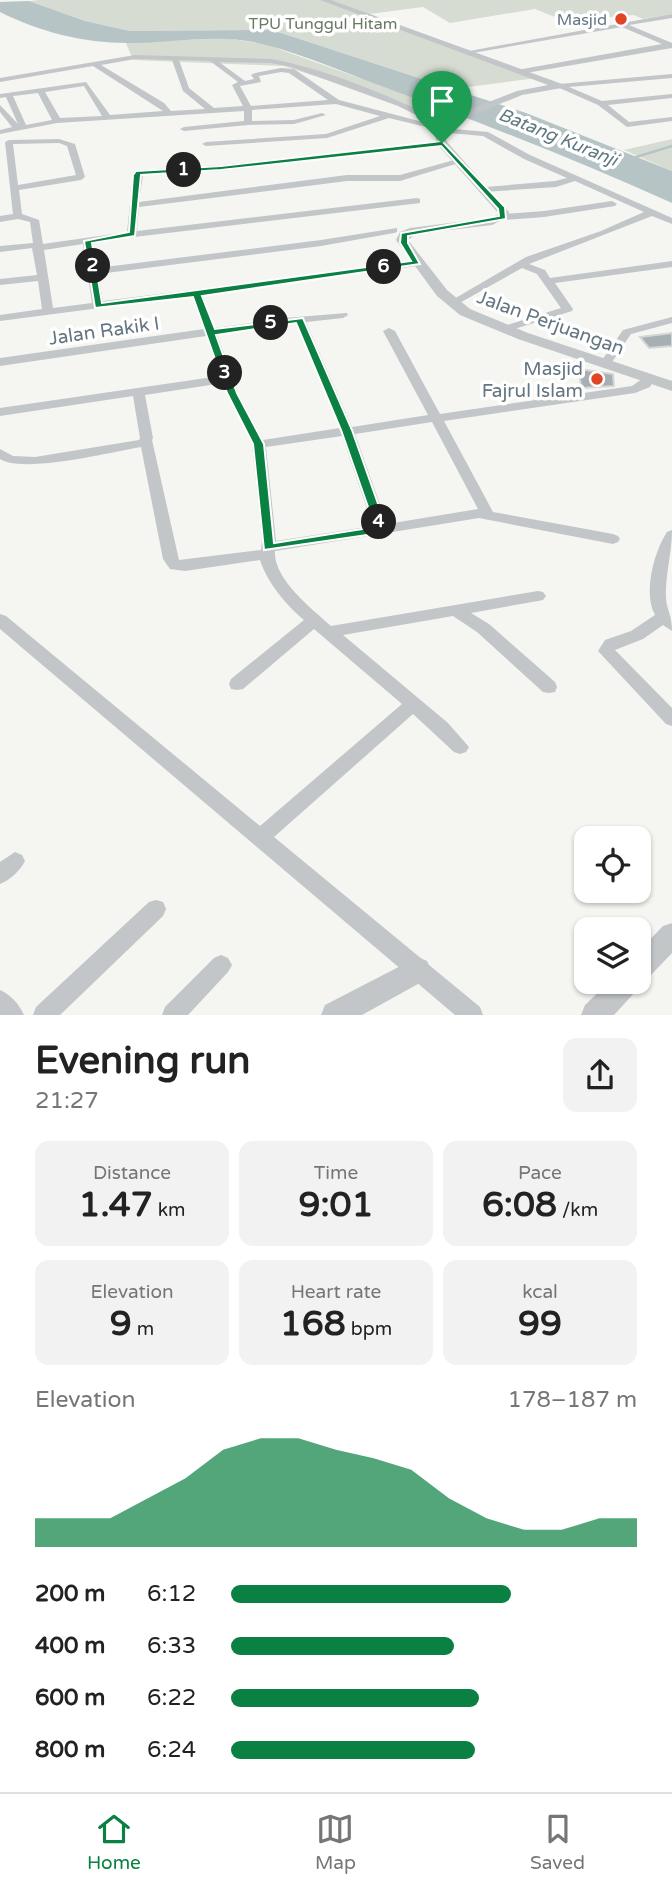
<!DOCTYPE html>
<html lang="en">
<head>
<meta charset="utf-8">
<style>
  :root { --surface:#fff; --page:#f2f2f2; --text:#222; --muted:#767676; --line:#e0e0e0; --accent:#0b8043 }
  body { margin:0; font-family:"Varela Round",sans-serif; background:var(--page); color:var(--text); height:100vh; display:flex; flex-direction:column; font-size:26px; white-space:nowrap }
  * { box-sizing:border-box; margin:0 }
  p { font-size:23px; color:var(--muted) }
  .icon { flex:none; width:38px; height:38px; fill:none; stroke:currentColor; stroke-width:2; stroke-linecap:round; stroke-linejoin:round }
  .map { position:relative; height:1015px; overflow:hidden }
  .drawer { display:flex; flex-direction:column; background:var(--surface); flex:1 }
  .drawer>* { flex:none }
  .buttons { position:absolute; left:574px; top:826px; display:grid; gap:14px }
  .buttons a { display:grid; place-items:center; width:77px; height:77px; border-radius:14px; background:var(--surface); box-shadow:0 2px 5px #0004; font-size:35px }
  .pin { position:absolute; display:grid; place-items:center; width:60px; height:60px; color:#fff; margin:-72px -30px; border-radius:50% 50% 50% 0; rotate:-45deg; box-shadow:0 0 7px #0007 }
  .pin .icon { rotate:45deg }
  .km { position:absolute; width:35px; height:35px; margin:-18px; border-radius:50%; background:#222; color:#fff; font-size:19px; line-height:35px; text-align:center }
  .round { display:grid; place-items:center; flex:none; width:74px; height:74px; border-radius:14px; background:var(--page) }
  .summary { display:flex; align-items:center; justify-content:space-between; height:119px; padding:0 35px }
  h1 { font-size:38px; font-weight:700; line-height:52px }
  .figures { display:grid; grid-template-columns:repeat(3,1fr); gap:10px; height:119px; padding:7px 35px }
  .figures div { display:grid; align-content:center; border-radius:14px; background:var(--page); text-align:center }
  .figures b { font-size:35px; font-weight:700 }
  .figures small { font-size:19px; font-weight:400 }
  .figures p { font-size:19px }
  .chart { height:196px; padding:14px 35px }
  .chart p { display:flex; justify-content:space-between }
  .chart svg { width:100%; height:126px; margin-top:7px; fill:var(--accent); opacity:.7 }
  ul { padding:0 35px; list-style:none; font-size:23px }
  li { display:grid; grid-template-columns:112px 84px 1fr; align-items:center; height:52px }
  li i { height:18px; border-radius:9px; background:var(--accent) }
  .tab-bar { display:flex; justify-content:space-around; align-items:center; height:98px; border-top:2px solid var(--line); background:var(--surface); font-size:19px; color:var(--muted) }
  .tab-bar a { display:grid; justify-items:center; gap:4px }
  .tab-bar .active { color:var(--accent) }
  .map>svg:first-child { display:block }
  .green { fill:#d6dcd2 }
  .water { fill:#b6c4c6 }
  .lines { fill:none; stroke-linecap:round; stroke-linejoin:round }
  .stream { stroke:#b6c4c6; stroke-width:2.5 }
  .building { fill:#a6afb4; stroke:#d6d6d4; stroke-width:2 }
  .minor { fill:#c2c6c9; fill-rule:evenodd }
  .tertiary { fill:#c2c6c9; fill-rule:evenodd }
  .route { fill:#0b8043; stroke:#fff; stroke-width:2; fill-rule:evenodd }
  .poi-dot { fill:#e04626; stroke:#fff; stroke-width:2.5 }
  .labels { text-anchor:middle; stroke-width:7; stroke-linejoin:round; paint-order:stroke }
  .far-poi-label { font-size:16px; fill:#647682; stroke:#fff; text-anchor:end }
  .far-park-label { font-size:16px; fill:#697963; stroke:#fff }
  .far-water-label { font-size:18px; font-style:italic; fill:#60787f; stroke:#fff }
  .street-label { font-size:19px; fill:#647682; stroke:#fff }
  .poi-label { font-size:19px; fill:#647682; stroke:#fff; text-anchor:end }
</style>
</head>
<body>
<div class="map">
<svg width="672" height="1015" viewBox="0 0 672 1015">
  <rect width="100%" height="100%" fill="#f5f5f1"/>
  <g class="green">
    <path d="M40,0H672V14L643,19L634,15L565,21L535,9L450,23L423,7L369,14L536,78L453,89L272,30L130,31L85,21L29,1Z"/>
    <path d="M224,38L265,44L456,113L438,121L364,92L284,66L133,60L126,43Z"/>
    <path d="M672,139V171L624,150Z"/>
  </g>
  <path class="water" d="M29,1L85,21L130,31L272,30L526,113L672,171V203C577,160 479,122 381,86C343,72 305,55 266,45C220,32 174,43 128,43C83,43 40,32 0,12V2Z"/>
  <g class="lines">
    <path class="stream" d="M633,158L672,146"/>
  </g>
  <g class="building">
    <path d="M672,333V346L649,348L640,337Z"/>
    <path d="M579,369L613,374L614,386L581,388Z"/>
  </g>
  <g class="lines">
    <g class="minor">
      <path d="M672,14V18L629,25L672,43V48L520,74L517,70L662,44L622,27L467,54L464,52Z"/>
      <path d="M135,55L271,59C328,69 392,97 444,122L442,128L488,132L530,155L672,218V224L652,216L529,264L545,270L550,278L672,261V267L555,283L573,309L572,311L505,332L499,329L501,327L561,308L537,274L522,268L456,305L452,306L447,303L526,257L601,231L644,212L575,181L556,187L483,192V188L486,187L555,181L567,178L524,159L483,136L438,132L434,129L389,118L327,138L206,146L202,144L206,142L326,134L380,116L336,104L252,110V121L294,120L322,113L326,115L294,124L248,125L184,131L180,129L184,127L244,121V111L57,123L0,134V130L12,127L0,112V105L18,124L6,97L0,98V94L86,82L110,115L163,111L93,66L0,82V78ZM135,59L172,60L183,91L205,109L171,111L164,103L101,65ZM179,60L210,61L238,82L232,85L243,106L214,108L189,88ZM219,62L271,63L291,67L398,106L438,126L339,100L294,69L281,68L255,73L251,75L254,79L245,81ZM281,72L289,73L328,100L251,106L240,86L261,82L259,76ZM84,86L102,116L60,118L45,92ZM38,93L52,120L26,125L13,96Z"/>
      <path d="M672,74V78L569,87L602,101L672,94V98L608,105L629,122L672,117V121L627,127L598,105L555,86L559,84Z"/>
      <path d="M59,139L75,144L85,177L81,180L19,190L22,214L39,220L43,244L127,232L133,175L138,170L221,165L445,141L446,143L442,145L221,171L143,175L139,202L347,175H400L458,159L462,162L400,181H347L139,207L137,231L417,198L420,199V203L92,242L97,268L321,240L397,228V232L394,233L321,246L98,274L103,301L421,261L422,263L417,266L202,294L215,328L285,318L347,313L348,315L343,318L306,322L352,427L428,415L383,331L389,328L395,331L440,414L632,386L649,374L655,378L650,387L635,393L444,421L493,512L613,534L618,536L620,539L618,542L613,544L479,518L275,551C273,579 312,609 331,626L538,591L543,592L546,596L543,600L538,601L471,613L489,624L555,682L557,687L555,692L549,693L543,692L477,632L453,616L343,635L448,723L469,747L466,752L460,754L454,752L413,714L274,837L480,1007L483,1015H455L0,629V614L6,616L260,826L402,704L314,629L243,689L237,690L231,689L229,684L231,679L304,620C286,605 267,582 260,560L185,571L170,569L163,559L141,447C112,452 22,474 0,459V449L13,456L35,457L139,440L140,438L133,396L0,416V408L220,376L206,336L0,366V358L204,329L192,296L0,321V315L42,309L38,281L0,285V279L37,275L32,248L0,252V246L33,243L30,222L18,219L0,222V216L13,214L5,142L9,140ZM59,143L67,146L76,175L18,185L13,144ZM83,244L92,303L53,308L44,250ZM296,323L340,428L263,440L238,393L217,334ZM223,383L252,444L262,539L261,550L179,560L152,440L153,438L145,395ZM432,422L478,509L387,524L355,434ZM342,436L373,526L276,541L266,447Z"/>
      <path d="M612,201L617,204L615,206L544,217L503,220L498,217L503,214L544,211Z"/>
      <path d="M672,317V323L631,334L610,365L606,367L600,363L623,330Z"/>
      <path d="M672,530C672,553 665,575 666,598C667,611 672,615 672,631L663,625L643,639L615,650L672,708V726L666,724L598,651L605,640L631,631L655,615C643,592 654,552 667,532Z"/>
      <path d="M15,852L22,855L25,861C20,871 10,880 0,884V862Z"/>
      <path d="M156,900L163,902L166,909L163,916L60,1015H33L36,1007L149,902Z"/>
      <path d="M221,955L228,958L232,965L228,972L188,1015H162L165,1007L214,958Z"/>
      <path d="M0,990C11,995 19,1004 24,1015H0Z"/>
    </g>
    <g class="tertiary">
      <path d="M320,0H331L562,84V88L522,95L445,126L443,130L447,142L509,212V216L492,225L416,234L408,240L447,290L470,309L528,333L672,381V391L518,339L460,315L437,296L396,240L400,232L410,228L490,218L499,214L438,145L433,130L437,122L517,91L548,85Z"/>
      <path d="M672,923V953L648,978L640,981L636,991L614,1015H581L585,1005L609,982H639V951L663,926Z"/>
      <path d="M418,957L427,961L431,970L427,979L362,1015H321L325,1005Z"/>
    </g>
  </g>
  <path class="route" d="M442,141L505,207L506,219L408,236V243L420,264L202,296L215,329L303,318L352,430L387,529L381,533L264,550L253,444L227,393L193,297L95,308L84,241L129,232L133,175L136,171L221,166ZM441,146L498,209L499,216L401,233L400,243L411,261L102,303L92,243L135,236L141,175L221,170ZM296,323L341,430L375,527L274,543L264,444L237,393L216,335Z"/>
  <g class="poi-dot">
    <circle cx="621" cy="19" r="7"/>
    <circle cx="597" cy="379" r="7"/>
  </g>
  <g class="labels">
    <g class="far-poi-label">
      <text x="607" y="25">Masjid</text>
    </g>
    <g class="far-park-label">
      <text x="323" y="29">TPU Tunggul Hitam</text>
    </g>
    <g class="far-water-label">
      <text transform="translate(558 137) rotate(22)" y="6">Batang Kuranji</text>
    </g>
    <g class="street-label">
      <text transform="translate(551 322) rotate(20)" y="7">Jalan Perjuangan</text>
      <text transform="translate(104 330) rotate(-8)" y="7">Jalan Rakik I</text>
    </g>
    <g class="poi-label">
      <text x="583" y="375">Masjid<tspan x="583" dy="22">Fajrul Islam</tspan></text>
    </g>
  </g>
</svg>
<div class="buttons">
<a><svg class="icon" aria-label="locate" viewBox="0 0 24 24"><circle cx="12" cy="12" r="6"/><path d="M12 2v4M12 18v4M2 12h4M18 12h4"/></svg></a>
<a><svg class="icon" aria-label="layers" viewBox="0 0 24 24"><path d="M12 4l9 5-9 5-9-5zM3 14l9 5 9-5"/></svg></a>
</div>
<div class="pin" style="left:442px;top:143px;background:#1e9e55"><svg class="icon" aria-label="arrive" viewBox="0 0 24 24"><path d="M6 21V4h12l-3 4 3 4H6"/></svg></div>
<b class="km" style="left:184px;top:170px">1</b>
<b class="km" style="left:93px;top:266px">2</b>
<b class="km" style="left:225px;top:373px">3</b>
<b class="km" style="left:379px;top:522px">4</b>
<b class="km" style="left:271px;top:323px">5</b>
<b class="km" style="left:384px;top:267px">6</b>
</div>
<section class="drawer">
<div class="summary"><div><h1>Evening run</h1><p>21:27</p></div><a class="round"><svg class="icon" aria-label="share" viewBox="0 0 24 24"><path d="M12 15V3M7 8l5-5 5 5M5 13v7h14v-7"/></svg></a></div>
<div class="figures">
<div><p>Distance</p><b>1.47<small> km</small></b></div>
<div><p>Time</p><b>9:01</b></div>
<div><p>Pace</p><b>6:08<small> /km</small></b></div>
</div>
<div class="figures">
<div><p>Elevation</p><b>9<small> m</small></b></div>
<div><p>Heart rate</p><b>168<small> bpm</small></b></div>
<div><p>kcal</p><b>99</b></div>
</div>
<div class="chart"><p><span>Elevation</span>178–187 m</p>
<svg viewBox="0 0 160 44" preserveAspectRatio="none"><path d="M0 44V34L10 34L20 34L30 27L40 20L50 10L60 6L70 6L80 10L90 13L100 17L110 27L120 34L130 38L140 38L150 34L160 34V44z"/></svg>
</div>
<ul>
<li><b>200 m</b>6:12<i style="width:69%"></i></li>
<li><b>400 m</b>6:33<i style="width:55%"></i></li>
<li><b>600 m</b>6:22<i style="width:61%"></i></li>
<li><b>800 m</b>6:24<i style="width:60%"></i></li>
</ul>
</section>
<nav class="tab-bar">
<a class="active"><svg class="icon" aria-label="home" viewBox="0 0 24 24"><path d="M3 11l9-7 9 7M6 9v11h12V9"/></svg>Home</a>
<a><svg class="icon" aria-label="map" viewBox="0 0 24 24"><path d="M3 6l6-2 6 2 6-2v14l-6 2-6-2-6 2zM9 4v14M15 6v14"/></svg>Map</a>
<a><svg class="icon" aria-label="saved" viewBox="0 0 24 24"><path d="M7 4h10v16l-5-4-5 4z"/></svg>Saved</a>
</nav>
</body>
</html>
